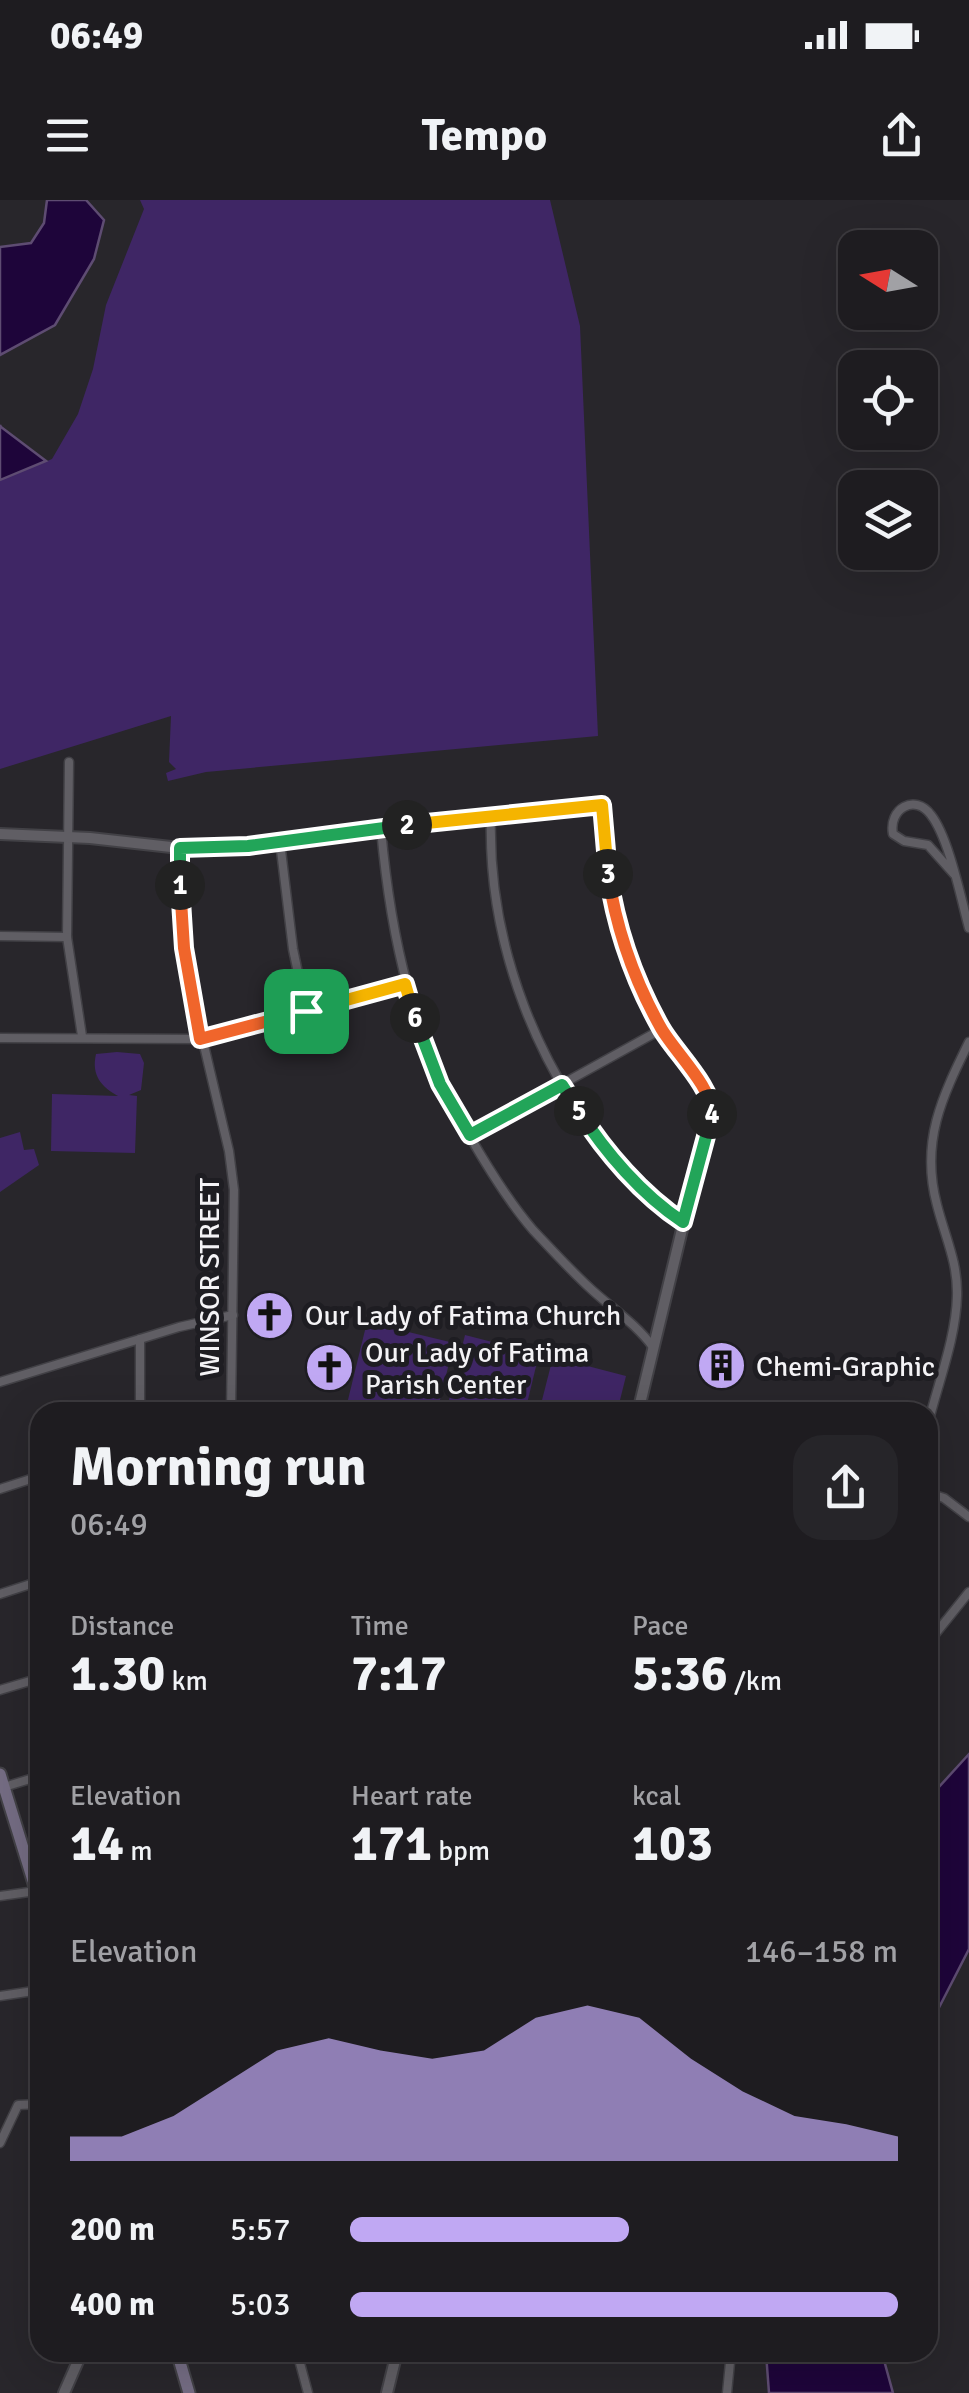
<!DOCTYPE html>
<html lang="en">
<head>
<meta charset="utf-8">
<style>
  :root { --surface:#1e1c20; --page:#262529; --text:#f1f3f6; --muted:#a1a1a5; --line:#3c3a3e; --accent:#c0a8f3 }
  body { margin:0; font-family:Signika,sans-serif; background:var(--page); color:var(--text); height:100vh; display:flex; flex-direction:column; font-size:38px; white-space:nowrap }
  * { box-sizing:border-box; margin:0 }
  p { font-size:32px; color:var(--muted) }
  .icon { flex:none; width:55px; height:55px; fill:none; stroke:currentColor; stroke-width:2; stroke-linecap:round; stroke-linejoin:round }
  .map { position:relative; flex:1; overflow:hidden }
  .side { position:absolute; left:30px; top:1202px; width:908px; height:960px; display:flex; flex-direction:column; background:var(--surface); border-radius:30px; box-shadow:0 10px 40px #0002,0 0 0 2px var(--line) }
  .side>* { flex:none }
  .needle { width:65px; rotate:281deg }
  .tools { position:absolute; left:838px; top:30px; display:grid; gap:20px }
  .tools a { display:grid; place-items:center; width:100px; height:100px; border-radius:20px; background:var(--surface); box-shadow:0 10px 40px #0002,0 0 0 2px var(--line); font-size:50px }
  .pin { position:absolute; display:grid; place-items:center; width:85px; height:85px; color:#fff; margin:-42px; border-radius:20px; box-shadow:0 5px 15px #0006 }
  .km { position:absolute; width:50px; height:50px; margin:-25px; border-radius:50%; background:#222; color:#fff; font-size:28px; line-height:50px; text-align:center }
  .round { display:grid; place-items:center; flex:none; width:105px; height:105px; border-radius:30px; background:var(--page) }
  .head { display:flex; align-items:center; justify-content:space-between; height:170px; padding:0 40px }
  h1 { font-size:55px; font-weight:800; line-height:75px }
  .figures { display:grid; grid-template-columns:repeat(3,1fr); gap:15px; height:170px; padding:10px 40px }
  .figures div { display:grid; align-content:center }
  .figures b { font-size:50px; font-weight:800 }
  .figures small { font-size:28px; font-weight:400 }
  .figures p { font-size:28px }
  .chart { height:280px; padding:20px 40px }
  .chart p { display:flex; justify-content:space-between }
  .chart svg { width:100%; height:180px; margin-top:10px; fill:var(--accent); opacity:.7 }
  ul { padding:0 40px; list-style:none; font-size:32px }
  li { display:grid; grid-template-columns:160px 120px 1fr; align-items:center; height:75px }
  li i { height:25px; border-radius:12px; background:var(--accent) }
  .status { display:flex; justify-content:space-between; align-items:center; height:70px; padding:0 50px; background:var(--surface); direction:ltr }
  .status svg { height:28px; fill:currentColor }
  header { display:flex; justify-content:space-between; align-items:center; height:130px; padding:0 40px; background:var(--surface); font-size:45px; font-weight:800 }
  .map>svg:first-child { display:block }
  .green { fill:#3f2665 }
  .water { fill:#1e053a; stroke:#5e4c72; stroke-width:2.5 }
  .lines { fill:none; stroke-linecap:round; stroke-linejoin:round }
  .minor-casing { stroke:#424146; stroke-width:11 }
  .tertiary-casing { stroke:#424146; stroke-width:14 }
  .secondary-casing { stroke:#424146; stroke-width:15 }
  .minor { stroke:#605e64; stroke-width:8 }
  .tertiary { stroke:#605e64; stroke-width:10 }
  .secondary { stroke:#746c83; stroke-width:11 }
  .split-1-casing { stroke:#fff; stroke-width:20 }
  .split-2-casing { stroke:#fff; stroke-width:20 }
  .split-3-casing { stroke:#fff; stroke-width:20 }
  .split-4-casing { stroke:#fff; stroke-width:20 }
  .split-5-casing { stroke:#fff; stroke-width:20 }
  .split-6-casing { stroke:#fff; stroke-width:20 }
  .split-7-casing { stroke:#fff; stroke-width:20 }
  .split-1 { stroke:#f0652b; stroke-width:12 }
  .split-2 { stroke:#22a559; stroke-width:12 }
  .split-3 { stroke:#f5b400; stroke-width:12 }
  .split-4 { stroke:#f0652b; stroke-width:12 }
  .split-5 { stroke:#22a559; stroke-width:12 }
  .split-6 { stroke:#22a559; stroke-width:12 }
  .split-7 { stroke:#f5b400; stroke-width:12 }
  .labels { text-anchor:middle; stroke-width:10; stroke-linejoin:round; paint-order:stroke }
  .street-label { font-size:28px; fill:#f4f3f6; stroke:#1e1d22 }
  .poi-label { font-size:28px; fill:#f4f3f6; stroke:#1e1d22; text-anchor:start }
</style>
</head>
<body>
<div class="status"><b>06:49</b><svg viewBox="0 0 49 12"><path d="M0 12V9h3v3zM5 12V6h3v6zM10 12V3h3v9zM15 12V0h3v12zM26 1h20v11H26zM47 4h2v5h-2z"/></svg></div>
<header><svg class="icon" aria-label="menu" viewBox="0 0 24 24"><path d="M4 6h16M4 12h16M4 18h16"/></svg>Tempo<svg class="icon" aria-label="share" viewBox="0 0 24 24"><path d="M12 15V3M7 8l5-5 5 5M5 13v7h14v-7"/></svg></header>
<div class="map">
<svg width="969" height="2193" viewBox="0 0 969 2193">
  <rect width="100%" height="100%" fill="#28262b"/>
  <g class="green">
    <path d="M140,0H550L580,126L598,536L206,572L168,581L166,573L176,569L169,562L171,516L0,569V280L52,259L78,214L93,169L106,105L144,9Z"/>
    <path d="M117,852L140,854L144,863L141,890L129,895L137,896L135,953L51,951L52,894L118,896C102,887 91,876 96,854Z"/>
    <path d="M20,932L24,950L34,949L39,965L0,992V938Z"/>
    <path d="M367,1122L454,1143L437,1212H345Z"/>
    <path d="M465,1135L539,1154L525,1212H446Z"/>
    <path d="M553,1157L626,1176L617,1212H539Z"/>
  </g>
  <g class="water">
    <path d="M47,0H86L104,20L94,59L55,125L0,155V47L31,43L44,23Z"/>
    <path d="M0,225L1,227L46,261L0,280Z"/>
    <path d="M969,1554V1749L928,1829V1599Z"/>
    <path d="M766,2153H882L893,2193H769Z"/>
  </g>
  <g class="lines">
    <defs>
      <g id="minor">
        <path d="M69,562L67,737L82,836"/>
        <path d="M491,615C487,743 538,878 627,971C645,990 661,1008 683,1021"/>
        <path d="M381,629C391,741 413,837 469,935C488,968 508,1001 533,1030C552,1050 571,1071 592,1090C613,1109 636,1124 653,1147"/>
        <path d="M280,642L293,749L306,811"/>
        <path d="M180,648L181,721L188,778L229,951L234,990L231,1212"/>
        <path d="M954,674L928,645L904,641L893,634C888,609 915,593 931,615C949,638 961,699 969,728"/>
        <path d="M0,736L67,737"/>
        <path d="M0,838L200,839L405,784"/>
        <path d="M470,935L662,829"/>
        <path d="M0,1182L179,1127L233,1115"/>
        <path d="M140,1212V1139"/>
        <path d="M928,1224C938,1183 956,1138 957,1096C958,1062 945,1037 937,1005C920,942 942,897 969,842"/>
        <path d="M0,1289L40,1276"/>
        <path d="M928,1293L944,1298L969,1317"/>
        <path d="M0,1394L40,1381"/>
        <path d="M928,1443L969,1392"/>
        <path d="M0,1490L40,1478"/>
        <path d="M4,1587L40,1576"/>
        <path d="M0,1696L36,1691"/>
        <path d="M0,1796L40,1790"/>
        <path d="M0,1943L18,1905L40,1904"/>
        <path d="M297,2152L308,2193"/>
        <path d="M727,2193L731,2152"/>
      </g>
      <g id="tertiary">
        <path d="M0,634L90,638L180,648L248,645L475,616L602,605C604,684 622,759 661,828C676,854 702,877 712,905L638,1212"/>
        <path d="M64,2193L82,2152"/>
        <path d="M387,2193L397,2152"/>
      </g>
      <g id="secondary">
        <path d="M0,1574L40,1703"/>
        <path d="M177,2152L189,2193"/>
      </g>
    </defs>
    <use href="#minor" class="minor-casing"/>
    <use href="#tertiary" class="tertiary-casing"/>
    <use href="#secondary" class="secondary-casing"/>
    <use href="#minor" class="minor"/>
    <use href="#tertiary" class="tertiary"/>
    <use href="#secondary" class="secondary"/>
  </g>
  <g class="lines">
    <defs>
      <path id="split-1" d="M180,685L184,748L200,839L306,811"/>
      <path id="split-2" d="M180,685V648L248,646L407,625"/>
      <path id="split-3" d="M407,625L602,605L608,674"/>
      <path id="split-4" d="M608,674C616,728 634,780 661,828C674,851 713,888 712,914"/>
      <path id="split-5" d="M579,911C605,952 642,995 683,1022L712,914"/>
      <path id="split-6" d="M415,818L440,884L470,935L562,885L579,911"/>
      <path id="split-7" d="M306,811L405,784L415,818"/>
    </defs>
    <use href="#split-1" class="split-1-casing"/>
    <use href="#split-2" class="split-2-casing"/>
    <use href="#split-3" class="split-3-casing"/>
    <use href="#split-4" class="split-4-casing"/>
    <use href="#split-5" class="split-5-casing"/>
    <use href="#split-6" class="split-6-casing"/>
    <use href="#split-7" class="split-7-casing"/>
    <use href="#split-1" class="split-1"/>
    <use href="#split-2" class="split-2"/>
    <use href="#split-3" class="split-3"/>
    <use href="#split-4" class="split-4"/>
    <use href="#split-5" class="split-5"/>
    <use href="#split-6" class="split-6"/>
    <use href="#split-7" class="split-7"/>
  </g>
  <defs>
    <symbol id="church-disc" viewBox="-11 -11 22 22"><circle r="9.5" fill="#c0a8f3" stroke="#1e1d22"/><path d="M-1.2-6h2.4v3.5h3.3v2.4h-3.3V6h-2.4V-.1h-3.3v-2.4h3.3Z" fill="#111"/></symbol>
    <symbol id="building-disc" viewBox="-11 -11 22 22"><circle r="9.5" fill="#c0a8f3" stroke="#1e1d22"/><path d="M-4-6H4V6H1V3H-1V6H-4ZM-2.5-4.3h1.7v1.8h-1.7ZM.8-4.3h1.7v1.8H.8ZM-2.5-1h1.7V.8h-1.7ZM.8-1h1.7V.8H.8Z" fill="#111"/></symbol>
  </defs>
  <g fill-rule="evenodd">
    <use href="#church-disc" x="242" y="1088" width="55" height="55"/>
    <use href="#building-disc" x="694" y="1138" width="55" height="55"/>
    <use href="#church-disc" x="302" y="1140" width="55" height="55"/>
  </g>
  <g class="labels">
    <g class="street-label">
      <text transform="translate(209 1077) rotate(-90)" y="10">WINSOR STREET</text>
    </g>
    <g class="poi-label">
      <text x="305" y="1125">Our Lady of Fatima Church</text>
      <text x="365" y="1162">Our Lady of Fatima<tspan x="365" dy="32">Parish Center</tspan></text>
      <text x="756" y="1176">Chemi-Graphic</text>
    </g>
  </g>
</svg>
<div class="tools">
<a><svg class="needle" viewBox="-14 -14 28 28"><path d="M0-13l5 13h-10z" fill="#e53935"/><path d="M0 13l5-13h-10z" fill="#a1a1a5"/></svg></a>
<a><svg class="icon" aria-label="locate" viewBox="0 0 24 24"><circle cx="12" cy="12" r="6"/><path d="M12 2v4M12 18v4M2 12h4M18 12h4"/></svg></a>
<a><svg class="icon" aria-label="layers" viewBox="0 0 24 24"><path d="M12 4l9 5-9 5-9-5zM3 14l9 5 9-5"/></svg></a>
</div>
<div class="pin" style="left:306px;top:811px;background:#1e9e55"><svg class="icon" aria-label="arrive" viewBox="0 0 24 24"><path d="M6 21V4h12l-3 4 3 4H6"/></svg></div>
<b class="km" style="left:180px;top:685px">1</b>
<b class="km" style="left:407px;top:625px">2</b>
<b class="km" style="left:608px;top:674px">3</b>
<b class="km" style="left:712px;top:914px">4</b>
<b class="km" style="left:579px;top:911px">5</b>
<b class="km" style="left:415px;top:818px">6</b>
<section class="side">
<div class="head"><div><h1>Morning run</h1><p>06:49</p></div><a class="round"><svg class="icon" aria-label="share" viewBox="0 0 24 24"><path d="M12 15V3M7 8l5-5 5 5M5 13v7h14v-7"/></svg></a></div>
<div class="figures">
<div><p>Distance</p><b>1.30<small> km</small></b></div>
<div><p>Time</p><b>7:17</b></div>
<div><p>Pace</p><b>5:36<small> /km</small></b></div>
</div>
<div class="figures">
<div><p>Elevation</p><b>14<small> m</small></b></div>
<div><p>Heart rate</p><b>171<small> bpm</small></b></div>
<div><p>kcal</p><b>103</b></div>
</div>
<div class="chart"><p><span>Elevation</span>146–158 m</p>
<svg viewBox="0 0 160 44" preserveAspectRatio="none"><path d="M0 44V38L10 38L20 33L30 25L40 17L50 14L60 17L70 19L80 17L90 9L100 6L110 9L120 19L130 27L140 33L150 35L160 38V44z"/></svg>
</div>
<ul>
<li><b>200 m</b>5:57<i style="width:51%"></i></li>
<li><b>400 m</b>5:03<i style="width:100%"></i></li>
</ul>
</section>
</div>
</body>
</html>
